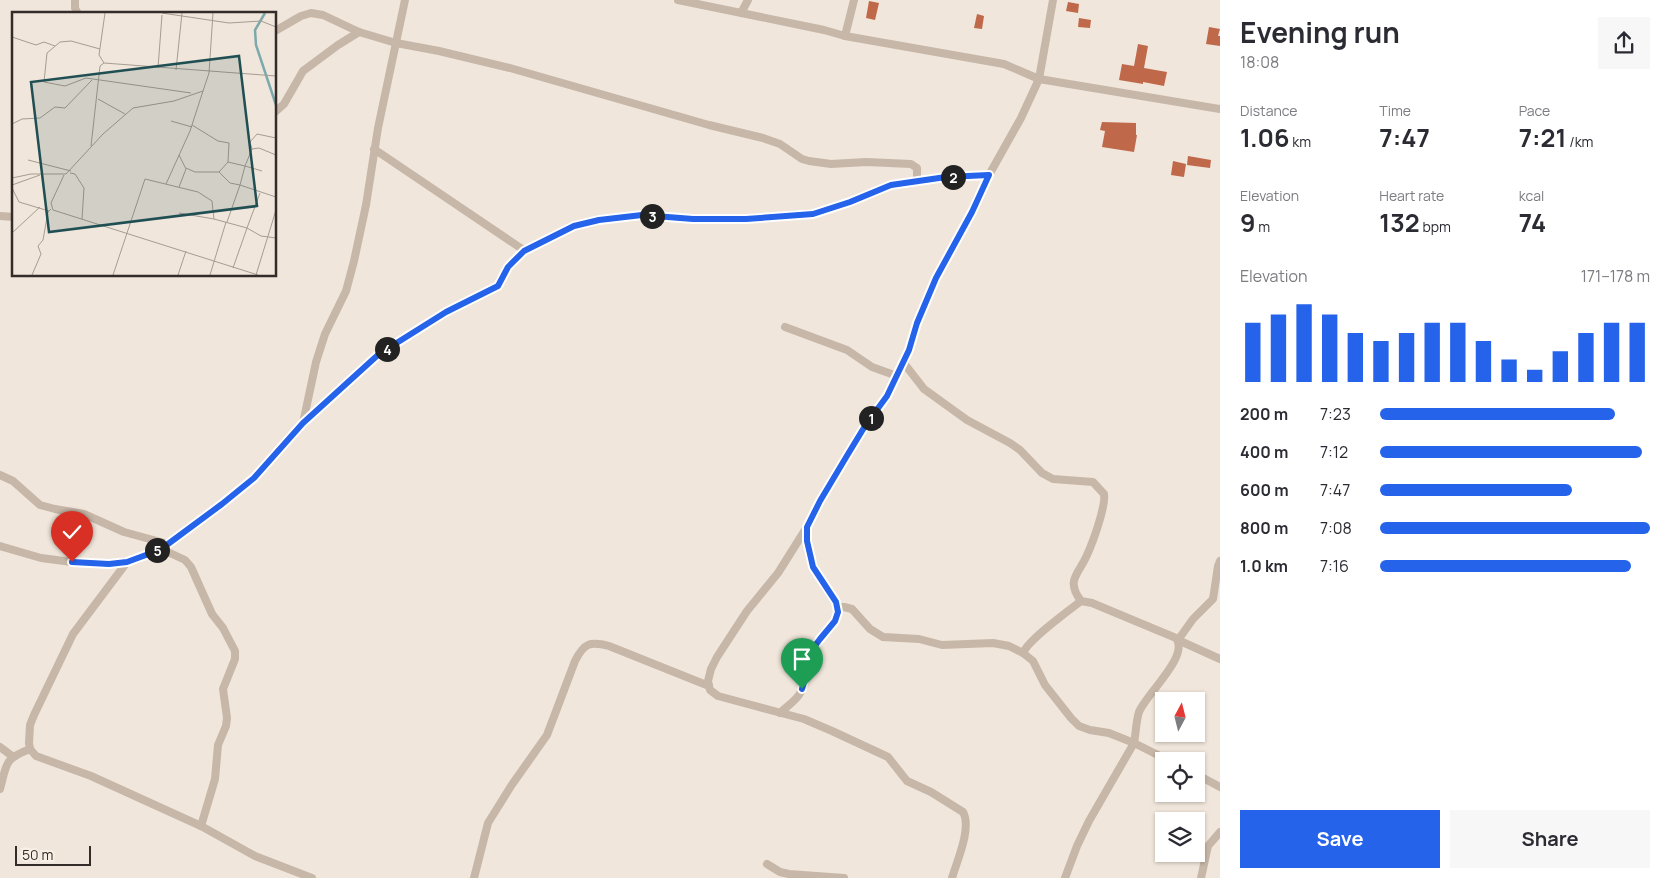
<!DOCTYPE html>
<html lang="en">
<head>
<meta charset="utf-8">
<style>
  :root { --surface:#fff; --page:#f7f7f7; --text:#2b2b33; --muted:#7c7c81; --accent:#2563eb }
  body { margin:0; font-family:Manrope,sans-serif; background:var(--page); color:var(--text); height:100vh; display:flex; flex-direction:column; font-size:19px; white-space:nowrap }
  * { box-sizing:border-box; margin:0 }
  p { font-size:16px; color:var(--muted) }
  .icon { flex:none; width:28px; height:28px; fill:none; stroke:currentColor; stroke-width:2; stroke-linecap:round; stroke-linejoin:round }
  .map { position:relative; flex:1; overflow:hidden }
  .details { display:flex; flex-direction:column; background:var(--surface); width:450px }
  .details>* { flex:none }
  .needle { width:32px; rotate:7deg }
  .buttons { position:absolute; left:1155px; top:692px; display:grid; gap:10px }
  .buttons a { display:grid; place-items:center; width:50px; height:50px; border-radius:0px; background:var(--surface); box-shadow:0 1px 4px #0004; font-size:25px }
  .scale { position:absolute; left:15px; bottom:12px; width:76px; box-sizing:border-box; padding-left:5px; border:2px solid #342c28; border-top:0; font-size:14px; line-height:18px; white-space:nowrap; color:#342c28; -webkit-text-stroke:4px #f8f0e7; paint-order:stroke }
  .pin { position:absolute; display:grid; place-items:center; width:42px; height:42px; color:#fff; margin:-51px -21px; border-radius:50% 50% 50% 0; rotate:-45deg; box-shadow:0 0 5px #0007 }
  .pin .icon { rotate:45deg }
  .km { position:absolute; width:25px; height:25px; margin:-12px; border-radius:50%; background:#222; color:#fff; font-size:14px; line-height:25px; text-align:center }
  .round { display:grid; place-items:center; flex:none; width:52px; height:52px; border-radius:0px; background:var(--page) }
  .overview { display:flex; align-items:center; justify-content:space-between; height:85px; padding:0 20px }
  h1 { font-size:28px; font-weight:700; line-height:38px }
  .figures { display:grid; grid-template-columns:repeat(3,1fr); gap:8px; height:85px; padding:5px 20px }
  .figures div { display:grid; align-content:center }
  .figures b { font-size:25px; font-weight:700 }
  .figures small { font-size:14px; font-weight:400 }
  .figures p { font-size:14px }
  .chart { height:140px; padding:10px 20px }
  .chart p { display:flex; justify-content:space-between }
  .chart svg { width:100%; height:90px; margin-top:5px; stroke:var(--accent); stroke-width:6 }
  .button { display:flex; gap:10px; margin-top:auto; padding:10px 20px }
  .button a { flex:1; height:58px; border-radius:0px; background:var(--accent); color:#fff; font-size:20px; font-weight:700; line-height:58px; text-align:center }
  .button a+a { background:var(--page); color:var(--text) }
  ul { padding:0 20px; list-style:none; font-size:16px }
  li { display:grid; grid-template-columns:80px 60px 1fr; align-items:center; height:38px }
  li i { height:12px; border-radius:6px; background:var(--accent) }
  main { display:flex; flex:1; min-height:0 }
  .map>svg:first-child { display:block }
  .building { fill:#bf684a }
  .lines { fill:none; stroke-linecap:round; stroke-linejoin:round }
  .minor { stroke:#c7b7a8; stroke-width:8 }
  .route-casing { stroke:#fff; stroke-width:10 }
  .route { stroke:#2563eb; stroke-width:6 }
  .inset-river { fill:none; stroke:#7ca9ab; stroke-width:2.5 }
  .inset-road { fill:none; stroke:#a59c93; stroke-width:1 }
  .view { fill:#204f53; fill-opacity:0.15; stroke:#204f53; stroke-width:2.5 }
  .inset-edge { fill:none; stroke:#342c28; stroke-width:2.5 }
</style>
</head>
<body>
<main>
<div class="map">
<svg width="1220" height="878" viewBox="0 0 1220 878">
  <rect width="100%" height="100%" fill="#f0e6db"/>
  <g class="building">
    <path d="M869,1L879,3L875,20L866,18Z"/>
    <path d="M1068,2L1079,4L1078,13L1066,11Z"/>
    <path d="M977,14L984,16L982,29L974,28Z"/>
    <path d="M1079,18L1091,20L1090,28L1078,27Z"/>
    <path d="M1209,27L1220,29L1218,36H1220V46L1206,44Z"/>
    <path d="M1138,44L1148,46L1144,68L1167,72L1164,86L1143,82V84L1119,80L1122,64L1134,66Z"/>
    <path d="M1102,122L1136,123V135H1137L1134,152L1102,147L1105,131L1100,130Z"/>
    <path d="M1188,156L1211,160L1210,168L1187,165Z"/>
    <path d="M1173,161L1186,164L1184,177L1171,175Z"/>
  </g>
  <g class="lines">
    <g class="minor">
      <path d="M75,0V8L78,14"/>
      <path d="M678,0L824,30L845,36L1004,64L1039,79L1220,109"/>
      <path d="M741,13L748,0"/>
      <path d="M275,31L301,16L311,13L323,15L359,32L396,43L439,51L510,68L709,125L763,138L780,144L802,159L809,161L831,164L866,162L911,164L917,168V181"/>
      <path d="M845,36L854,0"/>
      <path d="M275,112L284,104L303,71L338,45L359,32"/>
      <path d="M374,149L525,251"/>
      <path d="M0,216L14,217"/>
      <path d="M785,327L847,350L872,367L897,376"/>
      <path d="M903,362L924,389L967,420L1010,443L1020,450L1042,473L1053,479L1093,482L1104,494C1106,506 1093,542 1087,555C1079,574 1065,580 1081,601L1092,603L1176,638C1190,656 1146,694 1139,712C1136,721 1136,733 1134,743L1109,733L1090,730L1079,726L1071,718L1045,685L1033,661L1023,653C1028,640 1068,611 1081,601"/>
      <path d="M303,423L316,362L325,334L346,291L354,261L366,205L378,128L405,0"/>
      <path d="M0,475L13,481L40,505L55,509L84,514L124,532L168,544"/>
      <path d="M0,546L41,558L72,562L109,564L138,559L168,544L222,505L254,478L303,423L379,354L447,312L498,286L508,267L525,251L574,226L599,220L643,215L693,219H746L813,213L850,202L891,185L946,177L989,175L1021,118L1039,79L1053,0"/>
      <path d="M154,552L170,553L185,560L191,567L212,614L223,628L235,651V659L223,689L227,718L226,726L218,745L215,779L201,826"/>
      <path d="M1220,561L1218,566L1213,599L1193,619L1178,640L1220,659"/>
      <path d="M127,562L73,634L34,715L30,725L29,743L30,749L36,756L91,776L201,826L255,856L312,878"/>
      <path d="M838,607H844L852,609L870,629L883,637L919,639L942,645L993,643L1009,646L1023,653"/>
      <path d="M780,713C786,707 794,702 799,695C809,681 808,662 814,647C821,633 842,624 837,606C835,600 830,595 827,590C813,568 806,556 807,529"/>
      <path d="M0,747L12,756"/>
      <path d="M1196,774L1220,787"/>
      <path d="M0,789C7,763 4,759 30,749"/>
      <path d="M767,864L780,872L789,874L844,878"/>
      <path d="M474,878L488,823L511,786L547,735L575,661C584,643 590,641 609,646L709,686"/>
      <path d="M952,878C957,861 972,828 963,812L931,792L907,781L888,757L832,731L804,719L718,696L710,690L708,681L711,669L717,657L747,611L778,573L807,527L820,501L848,454L865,426L887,396L909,349L917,323L936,277L972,212L989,175"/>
      <path d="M1065,878L1077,846L1089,821L1134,743L1170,761"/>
      <path d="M1201,878L1208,846L1220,832"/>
    </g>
  </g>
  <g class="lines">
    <defs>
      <path id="route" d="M72,562L109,564L127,562L154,552L168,544L222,504L254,478L303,423L379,354L446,312L498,286L508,267L524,251L574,226L599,220L642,215L693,219H746L813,214L850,202L891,185L946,177L989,175L972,212L936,278L917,323L909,350L887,396L865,426L848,454L820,501L807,527V541L813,567L836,602L838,612L835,621L820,639L814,647L802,689"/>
    </defs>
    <use href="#route" class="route-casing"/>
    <use href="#route" class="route"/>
  </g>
  <g transform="translate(12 12)">
    <rect width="264" height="264" fill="#f0e6db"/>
    <path class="inset-river" d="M253,1L243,18L244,33L264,93"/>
    <path class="inset-road" d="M93,1L87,43L92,51L264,64M150,1L217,11L249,9L264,15M0,25L24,33L32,30L43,34M88,37L59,29L48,30L35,41L32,70L53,74L74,66L179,81M146,56L150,3M164,58L170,1M86,87L113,102M159,109L180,115M0,112L10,107L28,106L43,95L53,96L80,68M180,113L206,129L217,131L216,150L207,160L218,171L228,173L233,154L216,150M79,134L88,54L92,51M240,137L247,136L264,143M16,148L59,159M174,156L183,160H207M250,159L233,154L240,137L238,130L245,122L264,126M58,161L63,162L72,176L70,207M52,163L39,191L41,198L246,263M0,166L19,162H54L91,122L121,96L162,89L191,79L197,61L201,1M154,172L178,119L191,79M0,173L28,163M167,175L174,157L167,143M0,176L7,190L37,199M167,201L202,207M215,210L228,173L264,185M0,221L28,195M221,256L235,216L249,224L264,226M20,263L29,242L26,234L31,228L36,200L39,197M101,263L133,167L186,180L200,189L202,207L235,216L248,181M166,263L174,239M198,263L214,210M244,263L264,198"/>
    <path class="view" d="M227,44L245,194L37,220L19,70Z"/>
    <rect width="264" height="264" class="inset-edge"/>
  </g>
</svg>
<div class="buttons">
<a><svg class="needle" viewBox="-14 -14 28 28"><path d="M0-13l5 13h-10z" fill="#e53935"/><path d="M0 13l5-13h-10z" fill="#7c7c81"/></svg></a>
<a><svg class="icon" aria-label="locate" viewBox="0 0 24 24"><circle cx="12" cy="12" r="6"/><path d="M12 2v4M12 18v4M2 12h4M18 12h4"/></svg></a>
<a><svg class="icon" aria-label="layers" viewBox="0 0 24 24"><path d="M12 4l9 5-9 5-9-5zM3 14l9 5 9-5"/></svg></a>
</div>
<div class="scale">50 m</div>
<div class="pin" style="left:802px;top:689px;background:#1e9e55"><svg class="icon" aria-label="arrive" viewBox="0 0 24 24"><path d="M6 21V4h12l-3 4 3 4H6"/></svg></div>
<div class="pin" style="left:72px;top:562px;background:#d93025"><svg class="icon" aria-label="check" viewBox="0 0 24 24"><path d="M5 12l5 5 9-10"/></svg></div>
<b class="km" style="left:871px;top:418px">1</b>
<b class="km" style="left:953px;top:177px">2</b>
<b class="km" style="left:652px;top:216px">3</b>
<b class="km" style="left:387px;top:349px">4</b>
<b class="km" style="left:157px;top:550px">5</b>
</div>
<section class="details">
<div class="overview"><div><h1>Evening run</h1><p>18:08</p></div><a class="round"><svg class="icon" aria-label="share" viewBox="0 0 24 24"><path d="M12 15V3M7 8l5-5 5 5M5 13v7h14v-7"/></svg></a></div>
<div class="figures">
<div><p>Distance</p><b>1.06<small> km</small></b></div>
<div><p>Time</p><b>7:47</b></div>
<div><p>Pace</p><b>7:21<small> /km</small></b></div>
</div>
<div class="figures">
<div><p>Elevation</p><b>9<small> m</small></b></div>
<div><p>Heart rate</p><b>132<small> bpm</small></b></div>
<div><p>kcal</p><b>74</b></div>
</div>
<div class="chart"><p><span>Elevation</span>171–178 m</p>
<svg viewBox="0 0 160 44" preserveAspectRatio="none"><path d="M5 44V15M15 44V11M25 44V6M35 44V11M45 44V20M55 44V24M65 44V20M75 44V15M85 44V15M95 44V24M105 44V33M115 44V38M125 44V29M135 44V20M145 44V15M155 44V15"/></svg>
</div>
<ul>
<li><b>200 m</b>7:23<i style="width:87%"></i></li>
<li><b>400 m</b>7:12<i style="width:97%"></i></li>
<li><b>600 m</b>7:47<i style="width:71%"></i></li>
<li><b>800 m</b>7:08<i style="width:100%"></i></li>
<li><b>1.0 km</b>7:16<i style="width:93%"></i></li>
</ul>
<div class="button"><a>Save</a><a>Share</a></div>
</section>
</main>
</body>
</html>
